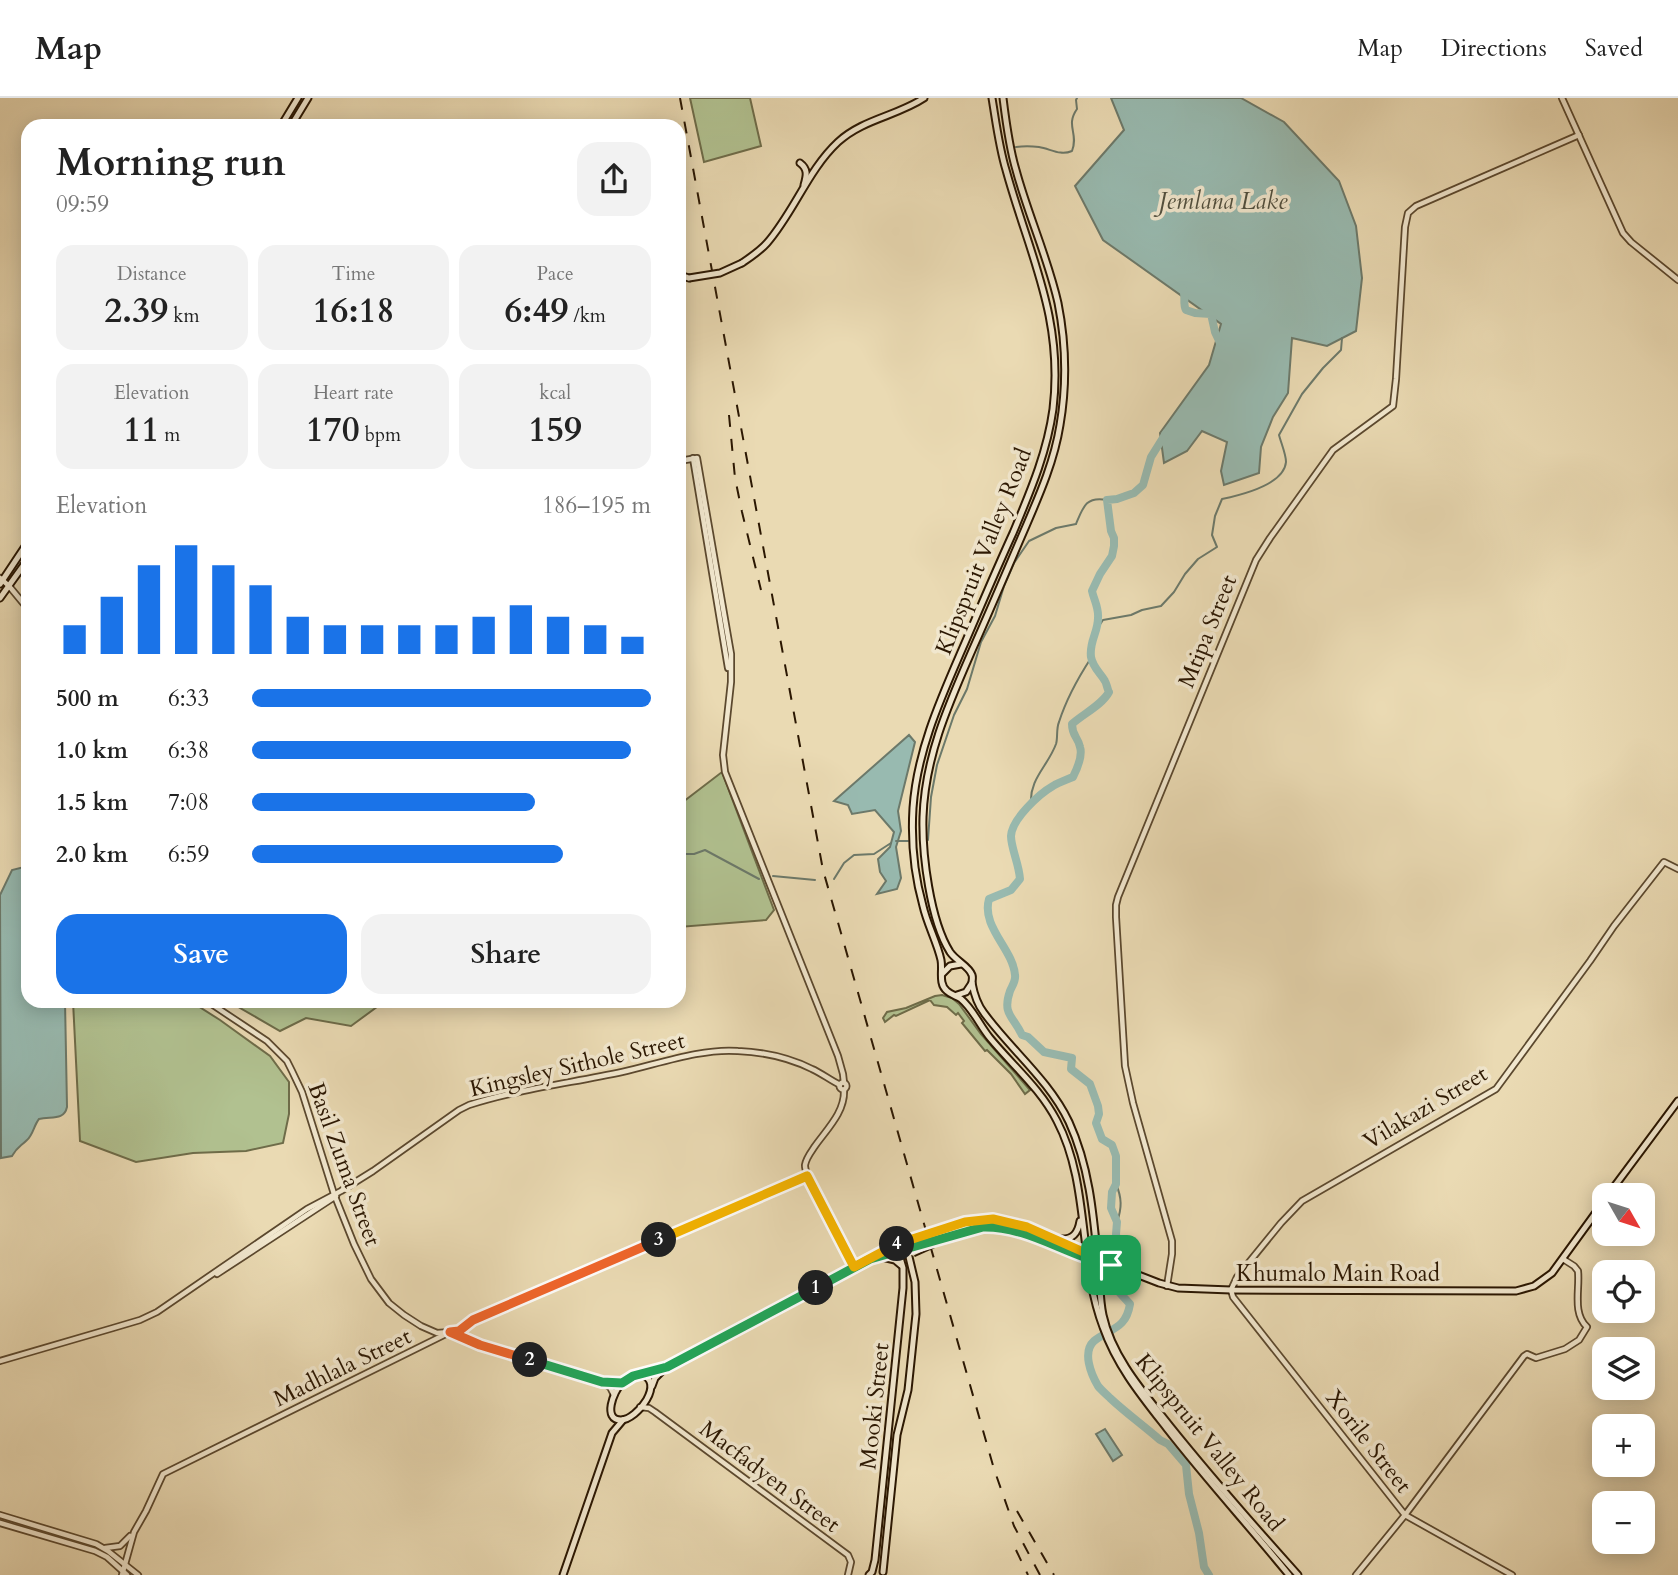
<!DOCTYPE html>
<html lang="en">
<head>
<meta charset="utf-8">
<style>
  :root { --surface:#fff; --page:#f2f2f2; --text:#222; --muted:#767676; --line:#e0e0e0; --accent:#1a73e8 }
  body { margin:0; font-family:Cardo,serif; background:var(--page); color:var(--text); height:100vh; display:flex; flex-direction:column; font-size:26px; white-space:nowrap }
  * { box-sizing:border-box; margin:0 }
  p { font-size:23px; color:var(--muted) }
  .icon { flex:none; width:38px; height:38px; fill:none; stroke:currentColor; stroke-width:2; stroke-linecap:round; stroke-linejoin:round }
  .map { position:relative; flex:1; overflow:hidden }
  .side { position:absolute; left:21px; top:21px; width:665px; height:889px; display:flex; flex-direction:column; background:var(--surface); border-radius:21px; box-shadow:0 4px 18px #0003 }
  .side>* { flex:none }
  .needle { width:46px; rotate:129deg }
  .tools { position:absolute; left:1592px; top:1085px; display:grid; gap:14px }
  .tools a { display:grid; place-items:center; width:63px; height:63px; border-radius:14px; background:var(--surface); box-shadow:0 4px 18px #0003; font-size:35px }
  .pin { position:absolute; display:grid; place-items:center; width:60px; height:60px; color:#fff; margin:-30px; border-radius:14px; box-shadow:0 4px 10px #0006 }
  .km { position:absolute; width:35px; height:35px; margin:-18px; border-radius:50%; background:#222; color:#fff; font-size:19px; line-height:35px; text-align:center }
  .round { display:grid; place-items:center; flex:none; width:74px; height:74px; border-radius:21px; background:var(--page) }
  .summary { display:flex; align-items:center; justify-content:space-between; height:119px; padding:0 35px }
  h1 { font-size:38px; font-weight:700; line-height:52px }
  .figures { display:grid; grid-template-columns:repeat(3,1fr); gap:10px; height:119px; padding:7px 35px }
  .figures div { display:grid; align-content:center; border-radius:18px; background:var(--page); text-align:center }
  .figures b { font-size:35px; font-weight:700 }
  .figures small { font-size:19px; font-weight:400 }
  .figures p { font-size:19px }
  .chart { height:196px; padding:14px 35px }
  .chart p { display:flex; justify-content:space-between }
  .chart svg { width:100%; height:126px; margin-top:7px; stroke:var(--accent); stroke-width:6 }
  .action { display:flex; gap:14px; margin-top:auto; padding:14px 35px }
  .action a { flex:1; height:80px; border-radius:21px; background:var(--accent); color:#fff; font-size:28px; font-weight:700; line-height:80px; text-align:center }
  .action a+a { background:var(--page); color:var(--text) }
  ul { padding:0 35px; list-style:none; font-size:23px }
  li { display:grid; grid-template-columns:112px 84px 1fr; align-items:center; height:52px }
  li i { height:18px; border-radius:9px; background:var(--accent) }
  header { display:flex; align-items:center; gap:42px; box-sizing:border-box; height:98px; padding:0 35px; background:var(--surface); border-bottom:2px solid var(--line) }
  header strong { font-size:33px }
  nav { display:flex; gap:38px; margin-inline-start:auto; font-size:24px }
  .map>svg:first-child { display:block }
  .green { fill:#b1c190; stroke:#6e6c49; stroke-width:2 }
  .water { fill:#98bab0; stroke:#6c796a; stroke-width:2 }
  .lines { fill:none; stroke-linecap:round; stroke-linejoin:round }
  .stream { stroke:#6c796a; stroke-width:2 }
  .river { stroke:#98bab0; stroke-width:8 }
  .tertiary-casing { stroke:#5b482e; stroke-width:8 }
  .secondary-casing { stroke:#2b1702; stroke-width:9 }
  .tertiary { stroke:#f1e7ce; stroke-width:4.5 }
  .secondary { stroke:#f1e7ce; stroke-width:5 }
  .rail { stroke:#2b1702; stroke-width:2; stroke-dasharray:12 12; stroke-linecap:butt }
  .secondary-bridge-casing { stroke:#2b1702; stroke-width:9; stroke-linecap:butt }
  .secondary-bridge { stroke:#f1e7ce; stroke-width:5 }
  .split-1-casing { stroke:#fff; stroke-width:14 }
  .split-2-casing { stroke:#fff; stroke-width:14 }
  .split-3-casing { stroke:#fff; stroke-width:14 }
  .split-4-casing { stroke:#fff; stroke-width:14 }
  .split-5-casing { stroke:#fff; stroke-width:14 }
  .split-1 { stroke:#22a559; stroke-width:9 }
  .split-2 { stroke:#22a559; stroke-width:9 }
  .split-3 { stroke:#f0652b; stroke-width:9 }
  .split-4 { stroke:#f5b400; stroke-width:9 }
  .split-5 { stroke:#f5b400; stroke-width:9 }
  .labels { text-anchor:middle; stroke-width:7; stroke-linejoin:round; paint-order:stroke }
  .street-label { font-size:23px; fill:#2b1702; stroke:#f1e7ce }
  .water-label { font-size:24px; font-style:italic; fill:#51503f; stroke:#f1e7ce }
</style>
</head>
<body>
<header>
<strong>Map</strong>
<nav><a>Map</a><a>Directions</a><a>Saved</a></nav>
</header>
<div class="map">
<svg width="1678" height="1477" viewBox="0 0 1678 1477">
  <rect width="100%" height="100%" fill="#eadab3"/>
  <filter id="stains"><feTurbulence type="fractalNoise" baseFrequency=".00286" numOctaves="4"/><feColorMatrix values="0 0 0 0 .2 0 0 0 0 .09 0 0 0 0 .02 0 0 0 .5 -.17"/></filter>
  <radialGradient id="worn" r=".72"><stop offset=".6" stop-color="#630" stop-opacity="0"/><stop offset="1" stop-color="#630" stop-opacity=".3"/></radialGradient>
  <g class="green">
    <path d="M690,0H750L761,48L704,64Z"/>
    <path d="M722,674L774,812L766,822L679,829V707Z"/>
    <path d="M942,897L952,900L959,906L981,936L1030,992L1025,996L1011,976L987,952L985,953L962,925L964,923L958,915L956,917L947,909L934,907L930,902L896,918L894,917L885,924L883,920L887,914L906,910L935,898Z"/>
    <path d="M73,903H190L220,922L270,958L289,984V1016L283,1045L246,1053L193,1055L136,1064L80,1043Z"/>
    <path d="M228,903H385L351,928L306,920L280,933Z"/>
  </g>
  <g class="water">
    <path d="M1111,0H1241L1284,24L1339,83L1356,128L1362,180L1356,233L1327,248L1292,240L1288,295L1273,319L1261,349L1259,375L1224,387L1221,373L1227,344L1202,333L1187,353L1164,365L1160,335L1209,267L1221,226L1103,142L1075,88L1124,32Z"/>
    <path d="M909,637L915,644L898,713L901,733L896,749L901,780L897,791L877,796L886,783L880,774L878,761L890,749L894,734L875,712L852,716L848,707L834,703Z"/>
    <path d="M28,768V903H65L67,1009C64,1023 51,1018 39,1021C34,1027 33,1037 27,1042C20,1049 18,1048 12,1058L1,1060L0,797L12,772Z"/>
    <path d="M1105,1331L1122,1357L1113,1363L1096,1336Z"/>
  </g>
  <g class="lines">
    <g class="stream">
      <path d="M1016,49C1023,48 1031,48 1039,49C1051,51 1060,58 1072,53C1079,35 1065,28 1077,11L1076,2L1077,0"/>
      <path d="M1097,531L1103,522L1131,517L1142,512L1161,508L1174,494L1185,476L1198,461L1217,449L1212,437L1215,418L1222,401C1241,397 1284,387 1286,364C1286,356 1281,345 1279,337L1302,296L1323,270L1341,252L1342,240"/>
      <path d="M1031,706C1029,681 1048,668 1056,646C1058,640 1056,631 1059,624C1066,602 1078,580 1091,560"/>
      <path d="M928,742L931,699L937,667L954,617L967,591L981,544L995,518L1004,488L1014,465L1029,443L1056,430L1076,426C1083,409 1086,398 1107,402"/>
      <path d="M896,743H908"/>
      <path d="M679,756H694L705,752L759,781"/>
      <path d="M773,778L815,782"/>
      <path d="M834,781L844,765L854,757L874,756L891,745"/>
      <path d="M1116,1086C1122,1100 1122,1110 1117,1124"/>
    </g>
    <g class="river">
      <path d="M1182,190C1187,197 1182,205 1186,212L1195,215L1211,216L1215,234L1222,249"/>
      <path d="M1166,335L1151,359L1143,387L1134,395L1117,401L1107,402L1111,433L1114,440V448L1112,458L1100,476L1092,493C1094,502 1099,510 1098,520C1098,535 1089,543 1091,559C1093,570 1100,574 1105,583C1106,584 1108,593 1109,594C1102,607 1083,616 1072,626C1072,638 1078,639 1080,649C1083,658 1077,671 1073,679C1066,682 1059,684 1053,688C1039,696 1012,721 1011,738C1011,750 1019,766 1020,781L1011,792L989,801C981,829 1013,851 1015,877C1016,883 1012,888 1010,893C1002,916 1013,918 1022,937L1028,939L1044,954L1072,960L1071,971L1090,986L1098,1008L1099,1016L1096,1025L1102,1041L1112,1047L1116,1058V1086L1112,1094L1111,1110L1117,1124L1116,1136L1119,1158L1118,1193L1130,1206C1126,1231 1111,1230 1094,1243C1082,1254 1091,1276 1098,1288C1101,1292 1106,1296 1110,1300C1126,1315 1144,1328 1160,1342L1168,1346L1186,1367L1189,1396L1199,1435L1204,1469L1209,1477"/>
    </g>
    <defs>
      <g id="tertiary">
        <path d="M1562,0L1623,135L1631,144L1678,182"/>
        <path d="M693,360L728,570"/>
        <path d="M679,363L697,360L731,556V584L723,657L725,674L838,958L843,976L844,985"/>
        <path d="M0,480L9,488L28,511"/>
        <path d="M207,903L267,943L287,963L292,973L302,994L334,1096L354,1146L371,1181L389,1205L404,1217L421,1228L437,1235L450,1234L480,1247L602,1284L621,1285"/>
        <circle cx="843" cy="988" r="3.5"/>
        <path d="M844,992C845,1014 827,1031 815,1048C811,1054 806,1060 805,1067C804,1081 846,1152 854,1169"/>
        <path d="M217,1176L336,1098"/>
        <path d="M1167,1188L1172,1156V1143L1133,1005L1125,968L1116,819V807L1118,799L1256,462L1270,440L1333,352L1393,308L1396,281L1405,129L1408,115L1416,108L1579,37"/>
        <path d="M0,1263L113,1230L140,1222L157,1214L307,1111L341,1093L373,1073L459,1012L469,1007C519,991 571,985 622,974C658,966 702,950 738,953C762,954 790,960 812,971C821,975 830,982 840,987"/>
        <path d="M603,1285L610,1289L614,1297"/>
        <path d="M640,1309L649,1310L655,1314L848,1457L851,1464L848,1477"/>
        <path d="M0,1417L96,1446L108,1453L138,1477"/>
        <path d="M0,1425L95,1453L107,1459L127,1477"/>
        <path d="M105,1450L120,1448L130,1438"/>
        <path d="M122,1477L134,1434L146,1413L163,1376L450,1234L459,1233L473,1222L807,1078"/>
        <path d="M1356,1477L1405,1417L1524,1258L1527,1256L1536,1260L1565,1251L1579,1242L1587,1229C1572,1215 1580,1191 1578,1173L1574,1168L1563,1161"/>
        <path d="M1512,1477L1405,1417L1233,1199L1231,1192L1237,1179L1281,1125L1302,1103L1496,991L1590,863L1614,828L1664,764L1678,771"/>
      </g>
      <g id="secondary">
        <path d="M992,0C996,24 999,49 1006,72C1029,156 1064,220 1053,311C1047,355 1030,394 1013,435C996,472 980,510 964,547C941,600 917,652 913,710C911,743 914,776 923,808C927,826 937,844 941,862C943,872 938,886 947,893C951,897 957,898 961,901C973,911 980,928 990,940C1013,968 1040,990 1057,1023C1090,1086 1078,1163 1103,1229C1117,1269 1143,1300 1168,1332C1207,1382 1249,1428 1289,1477"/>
        <path d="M1003,0C1006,24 1009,49 1016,72C1028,117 1048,160 1058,205C1066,245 1067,286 1060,327C1054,365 1038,400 1023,435C1007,472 991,510 974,548C950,603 925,657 923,719C922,756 930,822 950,854C956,863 969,868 972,877C973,880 972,882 972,885C974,896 977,906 984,915C1011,952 1049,982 1069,1024C1091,1072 1094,1124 1099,1176C1100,1189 1100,1203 1103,1217C1112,1259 1144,1295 1170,1328C1211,1379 1254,1428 1298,1477"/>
        <path d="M281,28L298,0"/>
        <path d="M291,28L308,0"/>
        <path d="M800,65C808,71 807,77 804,87"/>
        <path d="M742,165C751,159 760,153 767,145C794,114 808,72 838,44C863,21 897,18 924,0"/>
        <path d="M679,177L689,180"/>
        <path d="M0,486L28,444"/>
        <path d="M0,500L28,461"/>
        <path d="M942,876L950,868L961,866"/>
        <path d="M957,897L966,894L972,885"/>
        <path d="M1608,1097L1678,1003"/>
        <path d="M936,1133L965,1124L983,1121L1001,1122L1018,1125L1082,1152L1105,1164L1159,1185L1178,1190L1231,1192L1516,1193L1534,1188L1552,1175L1605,1102"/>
        <path d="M1060,1141C1073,1142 1078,1135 1080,1123"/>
        <path d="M937,1142C953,1137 968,1131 985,1129C1019,1127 1056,1149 1088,1160"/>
        <path d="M882,1159L895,1162L901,1167"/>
        <path d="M876,1160L910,1150"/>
        <path d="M640,1276L667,1269L899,1145"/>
        <path d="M640,1276C667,1283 637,1322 621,1322C602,1322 614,1293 621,1286C626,1280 633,1278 640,1276Z"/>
        <path d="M652,1288L655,1280L664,1271"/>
        <path d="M883,1474L897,1337L908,1292L916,1216L915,1184L905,1142"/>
        <path d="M563,1477L612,1335L623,1322"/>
        <path d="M869,1477L872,1474L875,1462L903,1190V1170L896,1146"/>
      </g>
    </defs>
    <use href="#tertiary" class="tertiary-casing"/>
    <use href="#secondary" class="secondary-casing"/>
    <use href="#tertiary" class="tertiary"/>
    <use href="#secondary" class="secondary"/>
    <g class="rail">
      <path d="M680,0L823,772L994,1371L1014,1428L1040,1477"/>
      <path d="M729,317L735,380L742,414L761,492"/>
      <path d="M1017,1413L1054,1477"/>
      <path d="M1016,1452L1028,1477"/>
    </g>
    <defs>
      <g id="secondary-bridge">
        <path d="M689,180L720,175L742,165"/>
        <path d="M909,1141L936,1133"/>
        <path d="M911,1150L937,1142"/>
        <path d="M913,1155L933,1146"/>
      </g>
    </defs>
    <use href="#secondary-bridge" class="secondary-bridge-casing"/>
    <use href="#secondary-bridge" class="secondary-bridge"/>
  </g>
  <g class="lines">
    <defs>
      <path id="split-1" d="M816,1190L870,1161L983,1129C1019,1128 1051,1147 1084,1159C1093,1162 1102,1163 1111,1167"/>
      <path id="split-2" d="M530,1262L602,1284L622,1285L633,1278L667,1269L816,1190"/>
      <path id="split-3" d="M530,1262L480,1247L450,1234L459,1233L473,1222L659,1142"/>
      <path id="split-4" d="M659,1142L807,1078L854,1169L897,1146"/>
      <path id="split-5" d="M897,1146L965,1124L993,1121L1027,1129L1097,1160V1148L1111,1167"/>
    </defs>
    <use href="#split-1" class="split-1-casing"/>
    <use href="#split-2" class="split-2-casing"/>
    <use href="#split-3" class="split-3-casing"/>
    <use href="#split-4" class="split-4-casing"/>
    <use href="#split-5" class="split-5-casing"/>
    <use href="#split-1" class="split-1"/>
    <use href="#split-2" class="split-2"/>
    <use href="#split-3" class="split-3"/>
    <use href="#split-4" class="split-4"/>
    <use href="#split-5" class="split-5"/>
  </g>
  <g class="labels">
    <g class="street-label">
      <text transform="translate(983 453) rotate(-68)" y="8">Klipspruit Valley Road</text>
      <text transform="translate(1207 533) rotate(-68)" y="8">Mtipa Street</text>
      <text transform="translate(577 966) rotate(-13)" y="8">Kingsley Sithole Street</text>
      <text transform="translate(1425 1009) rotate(-31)" y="8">Vilakazi Street</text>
      <text transform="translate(345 1066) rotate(70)" y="8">Basil Zuma Street</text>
      <text x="1338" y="1183">Khumalo Main Road</text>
      <text transform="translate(342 1269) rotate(-26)" y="8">Madhlala Street</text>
      <text transform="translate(874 1308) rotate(-84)" y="8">Mooki Street</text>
      <text transform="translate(1369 1343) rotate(52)" y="8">Xorile Street</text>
      <text transform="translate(1210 1344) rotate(51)" y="8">Klipspruit Valley Road</text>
      <text transform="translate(770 1378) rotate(37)" y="8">Macfadyen Street</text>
    </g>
    <g class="water-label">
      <text x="1223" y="111">Jemlana Lake</text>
    </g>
  </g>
  <rect width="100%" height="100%" filter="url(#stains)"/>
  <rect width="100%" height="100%" fill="url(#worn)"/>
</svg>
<div class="tools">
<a><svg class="needle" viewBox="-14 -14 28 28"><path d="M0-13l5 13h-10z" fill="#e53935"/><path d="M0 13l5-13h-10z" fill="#767676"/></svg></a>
<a><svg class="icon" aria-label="locate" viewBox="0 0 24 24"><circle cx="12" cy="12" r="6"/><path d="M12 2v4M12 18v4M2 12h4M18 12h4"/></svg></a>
<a><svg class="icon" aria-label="layers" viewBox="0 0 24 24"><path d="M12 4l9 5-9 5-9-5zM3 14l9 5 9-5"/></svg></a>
<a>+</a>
<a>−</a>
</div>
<div class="pin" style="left:1111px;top:1167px;background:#1e9e55"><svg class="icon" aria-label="arrive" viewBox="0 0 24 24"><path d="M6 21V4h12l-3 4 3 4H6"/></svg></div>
<b class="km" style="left:816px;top:1190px">1</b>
<b class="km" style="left:530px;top:1262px">2</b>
<b class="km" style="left:659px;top:1142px">3</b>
<b class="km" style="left:897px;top:1146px">4</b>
<section class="side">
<div class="summary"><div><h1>Morning run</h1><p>09:59</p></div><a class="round"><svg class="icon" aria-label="share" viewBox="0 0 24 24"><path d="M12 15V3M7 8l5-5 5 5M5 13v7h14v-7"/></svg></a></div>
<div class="figures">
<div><p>Distance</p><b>2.39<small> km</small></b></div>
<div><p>Time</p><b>16:18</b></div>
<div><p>Pace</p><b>6:49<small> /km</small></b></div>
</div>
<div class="figures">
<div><p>Elevation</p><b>11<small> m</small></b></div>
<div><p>Heart rate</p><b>170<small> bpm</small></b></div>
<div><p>kcal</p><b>159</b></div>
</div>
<div class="chart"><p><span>Elevation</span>186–195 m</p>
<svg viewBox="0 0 160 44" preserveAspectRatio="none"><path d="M5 44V34M15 44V24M25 44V13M35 44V6M45 44V13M55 44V20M65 44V31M75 44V34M85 44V34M95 44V34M105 44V34M115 44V31M125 44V27M135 44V31M145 44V34M155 44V38"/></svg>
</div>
<ul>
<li><b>500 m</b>6:33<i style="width:100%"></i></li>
<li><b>1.0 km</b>6:38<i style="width:95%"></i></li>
<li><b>1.5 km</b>7:08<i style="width:71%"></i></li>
<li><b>2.0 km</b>6:59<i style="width:78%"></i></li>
</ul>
<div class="action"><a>Save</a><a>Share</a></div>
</section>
</div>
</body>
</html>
